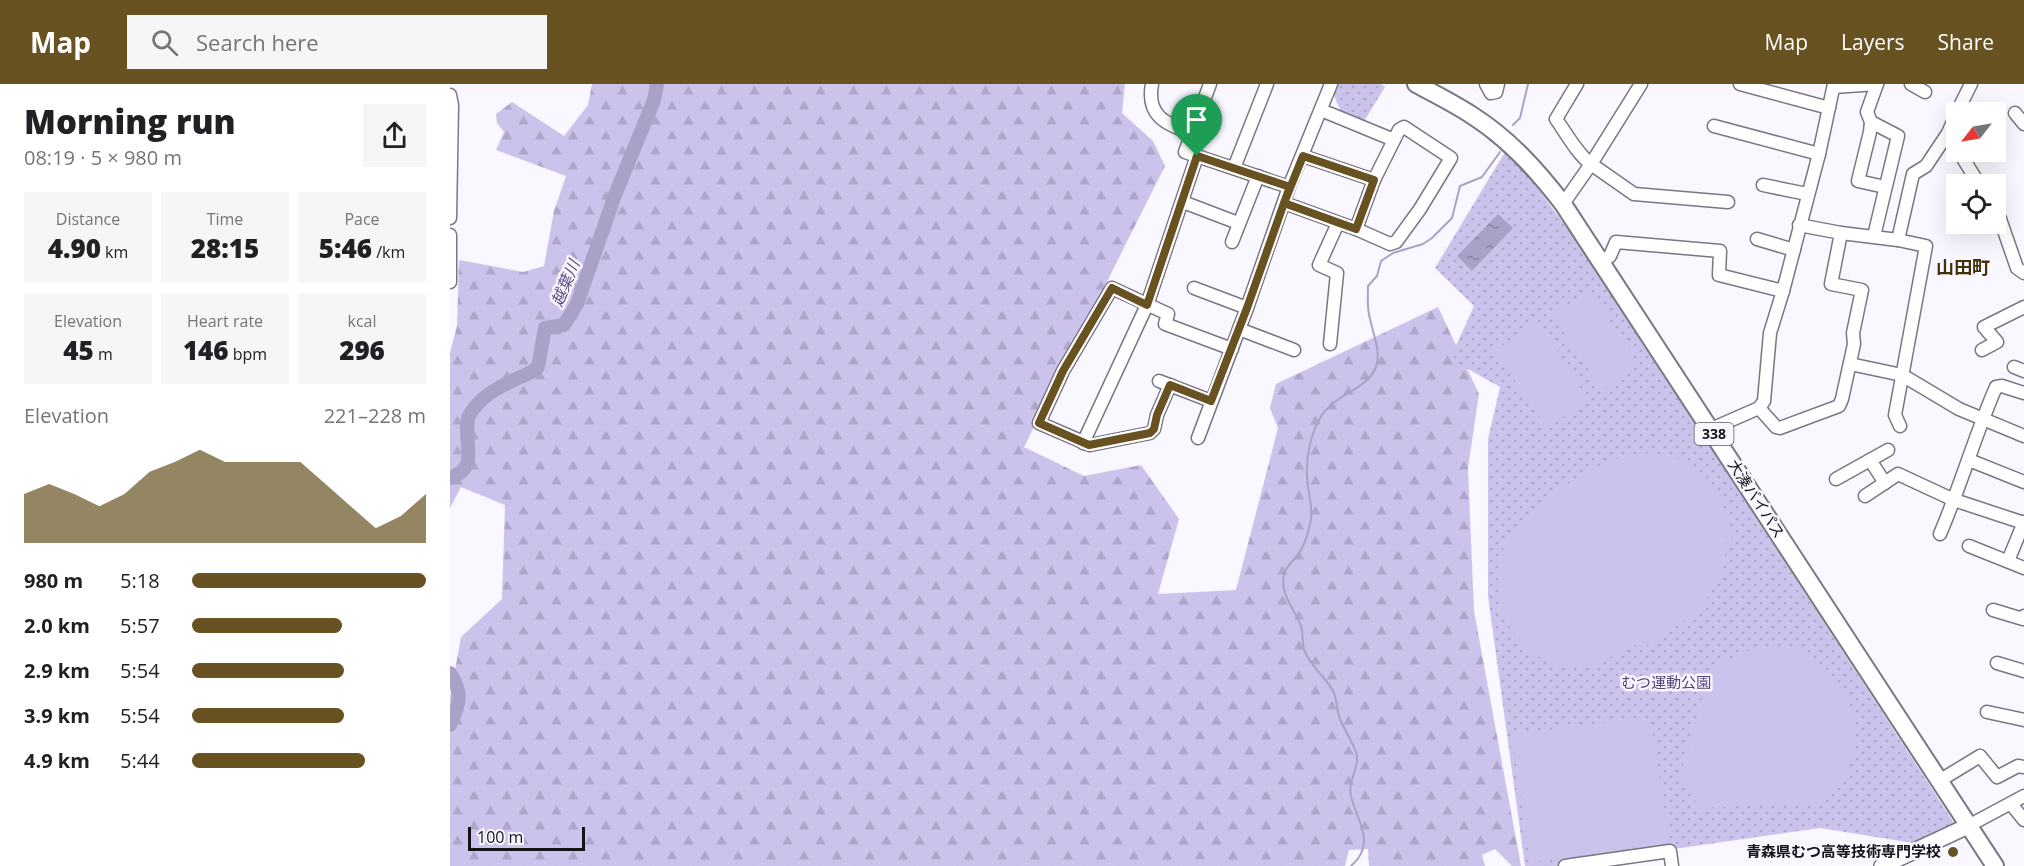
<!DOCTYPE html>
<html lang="en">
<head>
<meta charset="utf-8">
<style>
  :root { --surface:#fff; --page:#f6f6f6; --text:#202124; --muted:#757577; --accent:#685222 }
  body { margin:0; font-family:"Open Sans","Noto Sans JP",sans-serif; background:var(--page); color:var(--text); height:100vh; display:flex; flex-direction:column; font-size:22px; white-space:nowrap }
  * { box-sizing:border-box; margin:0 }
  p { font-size:20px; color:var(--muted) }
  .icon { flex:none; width:33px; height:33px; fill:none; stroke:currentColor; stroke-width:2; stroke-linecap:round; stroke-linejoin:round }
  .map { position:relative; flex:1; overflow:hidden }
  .side { display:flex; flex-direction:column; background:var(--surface); width:450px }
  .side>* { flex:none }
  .needle { width:39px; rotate:239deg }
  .tools { position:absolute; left:1496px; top:18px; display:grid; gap:12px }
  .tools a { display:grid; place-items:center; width:60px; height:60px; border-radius:0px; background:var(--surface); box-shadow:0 6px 24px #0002; font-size:30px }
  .scale { position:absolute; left:18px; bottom:15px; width:117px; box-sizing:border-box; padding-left:6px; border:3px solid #141318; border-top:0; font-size:16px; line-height:21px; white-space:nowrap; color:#141318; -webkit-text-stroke:4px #f9f7ff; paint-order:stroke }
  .pin { position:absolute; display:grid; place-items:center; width:51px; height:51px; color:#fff; margin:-62px -26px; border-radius:50% 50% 50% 0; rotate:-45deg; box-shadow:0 0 6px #0007 }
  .pin .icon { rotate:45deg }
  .round { display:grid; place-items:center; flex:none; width:63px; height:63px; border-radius:0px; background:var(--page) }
  .overview { display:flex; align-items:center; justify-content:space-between; height:102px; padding:0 24px }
  h1 { font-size:33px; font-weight:800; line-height:45px }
  .metrics { display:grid; grid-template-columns:repeat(3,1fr); gap:9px; height:102px; padding:6px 24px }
  .metrics div { display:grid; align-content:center; border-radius:0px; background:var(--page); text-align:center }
  .metrics b { font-size:26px; font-weight:800 }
  .metrics small { font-size:16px; font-weight:400 }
  .metrics p { font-size:16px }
  .chart { height:168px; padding:12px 24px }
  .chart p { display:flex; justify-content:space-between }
  .chart svg { width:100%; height:108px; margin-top:6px; fill:var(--accent); opacity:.7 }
  ul { padding:0 24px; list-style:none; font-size:20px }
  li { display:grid; grid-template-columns:96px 72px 1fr; align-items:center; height:45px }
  li i { height:15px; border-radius:8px; background:var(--accent) }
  header { display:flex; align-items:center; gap:36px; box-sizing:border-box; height:84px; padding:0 30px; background:var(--accent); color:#fff }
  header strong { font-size:28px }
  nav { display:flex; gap:33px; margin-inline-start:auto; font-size:21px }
  .search { width:420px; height:54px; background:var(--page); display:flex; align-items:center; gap:15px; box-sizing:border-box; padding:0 21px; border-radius:0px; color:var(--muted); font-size:22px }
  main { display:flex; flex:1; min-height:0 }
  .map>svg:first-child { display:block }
  .forest { fill:url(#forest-firs) }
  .park { fill:url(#park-dots) }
  .pitch { fill:#ccc3ec }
  .water { fill:url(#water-ripples) }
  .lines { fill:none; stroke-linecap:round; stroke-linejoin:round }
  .stream { stroke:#aaa1c9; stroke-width:2 }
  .river { stroke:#aaa1c9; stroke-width:14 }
  .minor-casing { stroke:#797782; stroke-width:15 }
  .major-casing { stroke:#797782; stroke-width:18 }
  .highway-casing { stroke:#797782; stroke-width:20 }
  .minor { stroke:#fff; stroke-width:12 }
  .major { stroke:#fff; stroke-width:15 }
  .highway { stroke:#fff; stroke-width:16 }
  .route-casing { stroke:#fff; stroke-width:12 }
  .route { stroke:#685222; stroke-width:8 }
  .poi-dot { fill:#685222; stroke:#f9f7ff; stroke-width:2 }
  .labels { text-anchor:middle; stroke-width:5; stroke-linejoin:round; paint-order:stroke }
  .shield { fill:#f9f7ff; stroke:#59575d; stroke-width:1.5 }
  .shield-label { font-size:14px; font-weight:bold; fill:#141318 }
  .street-label { font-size:15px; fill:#141318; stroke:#f9f7ff }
  .park-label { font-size:15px; fill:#53447a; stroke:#f9f7ff }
  .poi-label { font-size:15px; font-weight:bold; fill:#141318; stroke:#f9f7ff; text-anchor:end }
  .water-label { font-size:16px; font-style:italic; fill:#5a4b82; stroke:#f9f7ff }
  .quarter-label { font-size:18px; font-weight:bold; fill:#433209; stroke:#f9f7ff }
</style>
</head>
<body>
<header>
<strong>Map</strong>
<div class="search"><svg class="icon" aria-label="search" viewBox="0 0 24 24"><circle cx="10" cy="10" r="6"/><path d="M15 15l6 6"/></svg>Search here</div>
<nav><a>Map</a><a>Layers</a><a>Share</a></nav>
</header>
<main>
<section class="side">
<div class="overview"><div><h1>Morning run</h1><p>08:19 · 5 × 980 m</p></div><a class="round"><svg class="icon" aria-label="share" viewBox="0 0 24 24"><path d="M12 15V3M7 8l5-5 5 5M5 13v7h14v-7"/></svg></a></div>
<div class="metrics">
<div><p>Distance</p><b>4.90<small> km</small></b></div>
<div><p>Time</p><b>28:15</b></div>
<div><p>Pace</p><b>5:46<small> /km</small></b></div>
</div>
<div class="metrics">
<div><p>Elevation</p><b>45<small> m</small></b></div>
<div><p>Heart rate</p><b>146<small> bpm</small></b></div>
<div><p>kcal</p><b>296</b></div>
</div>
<div class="chart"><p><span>Elevation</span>221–228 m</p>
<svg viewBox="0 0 160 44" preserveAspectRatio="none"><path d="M0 44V24L10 20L20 24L30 29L40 24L50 15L60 11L70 6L80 11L90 11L100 11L110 11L120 20L130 29L140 38L150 33L160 24V44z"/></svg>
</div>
<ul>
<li><b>980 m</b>5:18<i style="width:100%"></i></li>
<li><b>2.0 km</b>5:57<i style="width:64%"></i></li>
<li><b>2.9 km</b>5:54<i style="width:65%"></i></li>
<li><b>3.9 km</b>5:54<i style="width:65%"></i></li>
<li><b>4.9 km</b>5:44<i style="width:74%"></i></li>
</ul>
</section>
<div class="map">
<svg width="1574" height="782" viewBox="0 0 1574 782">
  <defs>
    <pattern id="forest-firs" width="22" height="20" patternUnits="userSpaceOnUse" patternTransform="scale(1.5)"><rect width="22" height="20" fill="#ccc3ec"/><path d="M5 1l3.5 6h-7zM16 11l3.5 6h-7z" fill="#aea7ca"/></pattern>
    <pattern id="park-dots" width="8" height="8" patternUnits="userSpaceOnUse" patternTransform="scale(1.5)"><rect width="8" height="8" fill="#ccc3ec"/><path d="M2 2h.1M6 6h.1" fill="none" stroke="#aea7ca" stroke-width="1.8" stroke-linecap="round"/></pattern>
    <pattern id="water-ripples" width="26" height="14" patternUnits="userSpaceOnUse" patternTransform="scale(1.5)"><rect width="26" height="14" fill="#aaa1c9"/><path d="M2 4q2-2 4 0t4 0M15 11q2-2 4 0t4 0" fill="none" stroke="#8982a2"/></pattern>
  </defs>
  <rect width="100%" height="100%" fill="#f9f7ff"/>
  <path class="forest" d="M142,0H675L672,29L703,57L715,82L574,363L634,392L691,381L729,435L708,510L786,506L828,344L820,324L826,300L988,223L1029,310L1018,384L1024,527L1071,782H1062L1045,765L1032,771L1035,782H919L918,765L899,766L895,782H0V614L11,553L52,515L55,421L11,403L0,424V269L7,242L9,176L73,188L94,182L104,127L116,92L46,66L54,48L47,39L46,30L62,18L114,52L138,21Z"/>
  <g class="park">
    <path d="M884,0H931L935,3L913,39L891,28L882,7Z"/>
    <path d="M1055,68L1081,95L1125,155L1506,742L1469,760L1370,744L1105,782H1075L1038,512V355L1050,303L1000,275L1024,222L985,184Z"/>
  </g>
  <g class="pitch">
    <path d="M1140,206L1189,281L1152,306L1102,231Z"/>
    <path d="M1088,238L1139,316L1096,344L1045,266Z"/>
    <path d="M1183,370C1190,370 1199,369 1206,370C1257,374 1275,413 1282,457H1276C1275,464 1276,474 1274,481C1262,523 1225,545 1189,566L1185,561C1164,571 1140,587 1116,583C1062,573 1033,510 1055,461C1070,430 1125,392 1157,378C1165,375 1174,373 1183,370Z"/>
    <path d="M1336,561L1361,571L1384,593L1398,615L1406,641V664L1395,690L1383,704L1367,718L1250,724L1229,695L1259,592L1276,577L1291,569L1311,563Z"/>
    <path d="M1194,633L1201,640L1220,759L1085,778L1079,772L1062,651Z"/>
  </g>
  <path class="water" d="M1048,130L1063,144L1022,187L1007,172Z"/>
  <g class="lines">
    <g class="stream">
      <path d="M1063,41L1070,34L1078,0"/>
      <path d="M901,782C927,760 907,737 901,712C897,696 911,683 906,668C902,657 895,647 890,635C887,627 887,617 884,609C877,594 862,584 855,568C851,560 854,551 851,542C846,529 837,519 834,505C830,483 841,482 851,466C856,458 859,445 861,436C863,421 857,406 857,391C856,372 861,350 870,334C885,309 916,307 926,283C932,269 921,244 919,230C917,221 918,211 918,202L927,192L931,177L943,169L973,160L982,154L1002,134L1010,102L1032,93L1050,68"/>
    </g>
    <g class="river">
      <path d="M0,394C4,392 9,390 12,387C26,376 11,345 20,330C30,313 47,304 64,296C72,292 81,290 88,283L95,244L114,241L127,220L165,111L204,16L207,0"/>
      <path d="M0,589C13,609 10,620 0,641"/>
    </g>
    <defs>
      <g id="minor">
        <path d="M702,0C696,32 716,40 741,49"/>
        <path d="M760,0L735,68L839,103"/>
        <path d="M1036,0L1041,9L1046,8L1048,0"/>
        <path d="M1127,0L1106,35C1116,49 1128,71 1141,80L1191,0"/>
        <path d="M1290,0L1379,24"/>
        <path d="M1427,0L1417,28L1421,38L1420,48L1408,97L1435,103"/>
        <path d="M1461,0L1475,8"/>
        <path d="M1384,3L1427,0"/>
        <path d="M0,11L2,21L0,134"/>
        <path d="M1507,28L1521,0"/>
        <path d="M1565,29L1574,40"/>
        <path d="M1421,38L1448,52L1424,152"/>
        <path d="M1264,42L1369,70"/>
        <path d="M1509,68L1529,100"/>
        <path d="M853,72L924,96"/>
        <path d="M784,84L817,0"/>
        <path d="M1313,101L1357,110"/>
        <path d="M733,118L788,139"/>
        <path d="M834,119L906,145L940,160L946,158L970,125L1001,74L954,43L949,46L944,56L871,26"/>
        <path d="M1113,120L1141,80L1184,110L1278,118"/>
        <path d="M1545,127L1550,135L1567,184L1574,189"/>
        <path d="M1349,141L1391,149L1448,156"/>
        <path d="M906,145L924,96L944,56"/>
        <path d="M0,151V198"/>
        <path d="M1307,155L1344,166"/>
        <path d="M782,158L808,92"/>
        <path d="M1151,178L1160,172L1166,158L1270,167L1269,191L1333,207"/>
        <path d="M744,204L797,224"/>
        <path d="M789,245L844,266"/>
        <path d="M880,260L887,189L869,181L888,139"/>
        <path d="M1532,266L1547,258L1534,243L1574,223"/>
        <path d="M1400,280L1452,291L1509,325L1574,352"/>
        <path d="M1564,283L1574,287"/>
        <path d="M709,297L761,317"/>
        <path d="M720,301L707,331L704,345L700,349L640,361L589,339L613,287L662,204L718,230L715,240L782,265"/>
        <path d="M1309,324L1326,343L1330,344L1389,322L1392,315L1404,260L1403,249L1412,206L1381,200L1391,149"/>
        <path d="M1450,342L1445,331L1476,162L1448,156L1463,90L1476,82L1498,49L1506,31"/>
        <path d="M1261,345L1309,324L1314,317L1320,249L1333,207L1369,70L1384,0"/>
        <path d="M748,354L797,224L839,103L881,0"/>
        <path d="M633,359L697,221L747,72"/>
        <path d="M1420,376L1435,399"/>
        <path d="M1519,376L1574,398"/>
        <path d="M1386,395L1438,366"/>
        <path d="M1415,412L1448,390L1504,416L1574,439"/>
        <path d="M1490,450C1511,401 1525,351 1546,303L1552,302L1574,309"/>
        <path d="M1519,462L1574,484"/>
        <path d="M1558,477L1574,438"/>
        <path d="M1543,526L1573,535L1574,532"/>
        <path d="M1547,579L1574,587"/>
        <path d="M1537,628L1574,636"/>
        <path d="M1489,697L1530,672L1547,693L1568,682L1574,683"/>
        <path d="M1561,720L1574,736"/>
        <path d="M1518,742L1574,712"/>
        <path d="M1115,782L1220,767L1222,782"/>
      </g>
      <path id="major" d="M1432,782L1518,742"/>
      <path id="highway" d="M966,0C985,10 1005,20 1023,32C1059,55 1087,86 1113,120L1545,782"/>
    </defs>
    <use href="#minor" class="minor-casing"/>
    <use href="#major" class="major-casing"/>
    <use href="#highway" class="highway-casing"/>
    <use href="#minor" class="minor"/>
    <use href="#major" class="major"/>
    <use href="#highway" class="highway"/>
  </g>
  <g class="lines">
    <defs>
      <path id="route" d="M747,72L697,221L662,204L613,287L589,339L639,361L700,349L704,345L707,331L720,301L761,317L797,224L834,119L853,72L924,96L906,145L834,119L840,103L747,72"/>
    </defs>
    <use href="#route" class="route-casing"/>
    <use href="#route" class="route"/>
  </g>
  <circle class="poi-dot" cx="1503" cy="768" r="6"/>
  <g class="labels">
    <rect class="shield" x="1244.5" y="339" width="39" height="22" rx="4.5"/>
    <g class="shield-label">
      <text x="1264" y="355">338</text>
    </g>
    <g class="street-label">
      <text transform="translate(1306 415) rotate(57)" y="5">大湊バイパス</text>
    </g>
    <g class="park-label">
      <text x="1216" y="604">むつ運動公園</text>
    </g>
    <g class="poi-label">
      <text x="1491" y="773">青森県むつ高等技術専門学校</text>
    </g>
    <g class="water-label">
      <text transform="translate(115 199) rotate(-67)" y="6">越葉川</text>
    </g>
    <g class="quarter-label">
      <text x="1513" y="190">山田町</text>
    </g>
  </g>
</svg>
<div class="tools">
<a><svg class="needle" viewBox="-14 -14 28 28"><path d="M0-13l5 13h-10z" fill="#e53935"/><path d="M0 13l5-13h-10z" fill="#757577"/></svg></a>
<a><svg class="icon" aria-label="locate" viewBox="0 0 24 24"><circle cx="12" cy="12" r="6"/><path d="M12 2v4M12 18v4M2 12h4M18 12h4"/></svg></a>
</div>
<div class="scale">100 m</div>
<div class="pin" style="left:747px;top:72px;background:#1e9e55"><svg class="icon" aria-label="arrive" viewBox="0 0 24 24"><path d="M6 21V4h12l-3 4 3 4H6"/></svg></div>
</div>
</main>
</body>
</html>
